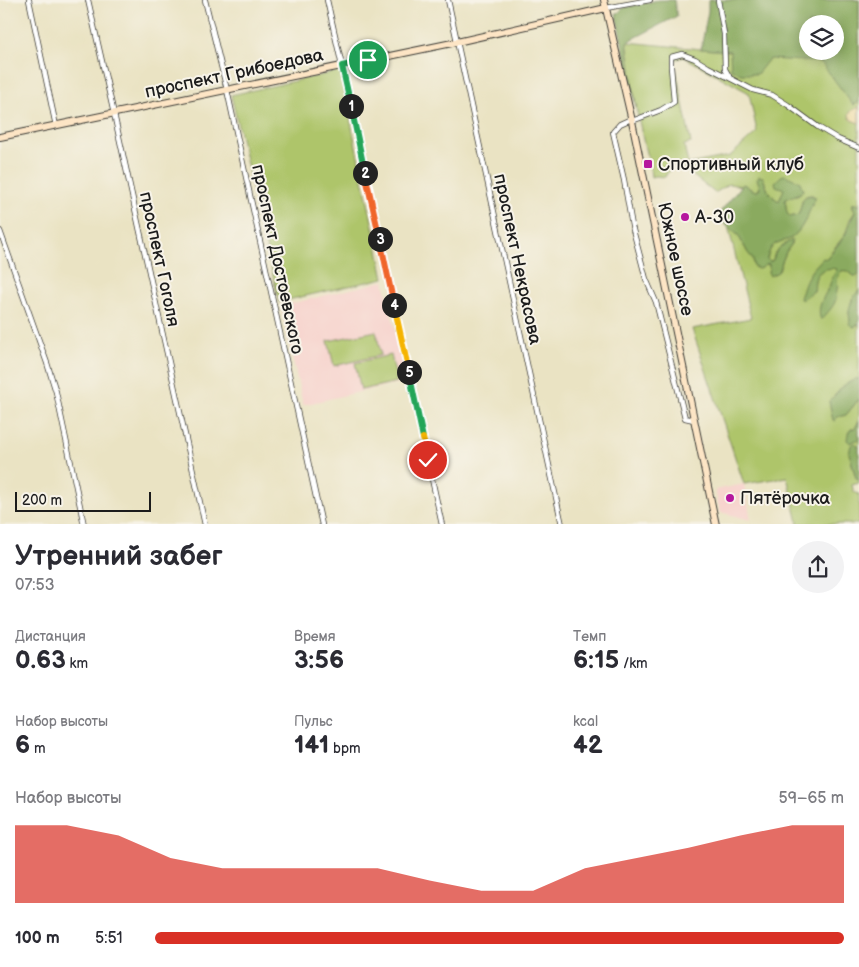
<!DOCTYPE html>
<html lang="ru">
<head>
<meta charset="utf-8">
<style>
  :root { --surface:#fff; --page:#f2f2f3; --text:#2b2b33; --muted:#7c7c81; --accent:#d93025 }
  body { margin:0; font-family:"Balsamiq Sans",sans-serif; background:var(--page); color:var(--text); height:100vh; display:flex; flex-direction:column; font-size:19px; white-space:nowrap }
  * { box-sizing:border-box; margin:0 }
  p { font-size:16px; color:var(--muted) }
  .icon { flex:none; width:28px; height:28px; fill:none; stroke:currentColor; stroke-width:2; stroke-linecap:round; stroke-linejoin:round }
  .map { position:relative; height:524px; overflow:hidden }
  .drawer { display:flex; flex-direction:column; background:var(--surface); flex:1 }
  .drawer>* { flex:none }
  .tools { position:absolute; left:799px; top:15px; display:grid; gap:10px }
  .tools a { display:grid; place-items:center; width:45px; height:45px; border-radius:50%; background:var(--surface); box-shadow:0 2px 12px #0003; font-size:25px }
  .scale { position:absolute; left:15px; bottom:12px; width:136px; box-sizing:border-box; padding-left:5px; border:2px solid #1c1c1c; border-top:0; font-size:14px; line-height:18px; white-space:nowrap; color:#1c1c1c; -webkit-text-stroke:4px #f7f3e8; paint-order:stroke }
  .pin { position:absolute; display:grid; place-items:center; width:42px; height:42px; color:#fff; margin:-21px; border:2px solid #fff; border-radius:50%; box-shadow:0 1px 5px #0007 }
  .km { position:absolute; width:25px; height:25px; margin:-12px; border-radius:50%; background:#222; color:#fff; font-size:14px; line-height:25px; text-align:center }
  .round { display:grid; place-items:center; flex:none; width:52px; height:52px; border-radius:26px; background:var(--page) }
  .headline { display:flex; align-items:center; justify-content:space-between; height:85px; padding:0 15px }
  h1 { font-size:28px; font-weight:800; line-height:38px }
  .metrics { display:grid; grid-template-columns:repeat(3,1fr); gap:8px; height:85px; padding:5px 15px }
  .metrics div { display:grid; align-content:center }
  .metrics b { font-size:25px; font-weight:800 }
  .metrics small { font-size:14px; font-weight:400 }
  .metrics p { font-size:14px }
  .chart { height:140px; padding:10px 15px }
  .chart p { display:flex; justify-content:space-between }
  .chart svg { width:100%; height:90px; margin-top:5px; fill:var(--accent); opacity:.7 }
  ul { padding:0 15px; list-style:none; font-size:16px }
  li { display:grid; grid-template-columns:80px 60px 1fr; align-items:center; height:38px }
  li i { height:12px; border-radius:6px; background:var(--accent) }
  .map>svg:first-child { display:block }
  .built { fill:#f7d0ca }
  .green { fill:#aec56a; stroke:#657043; fill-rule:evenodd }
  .forest { fill:#8aaa5e; stroke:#53633d; fill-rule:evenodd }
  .sand { fill:#eeda9e; stroke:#857b5d }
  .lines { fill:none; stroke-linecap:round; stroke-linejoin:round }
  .street-casing { stroke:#3b3a35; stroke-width:6 }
  .secondary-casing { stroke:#3b3a35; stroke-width:8 }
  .street { stroke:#fff; stroke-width:4.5 }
  .secondary { stroke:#fde5c5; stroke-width:6 }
  .split-1-casing { stroke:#fff; stroke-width:10 }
  .split-2-casing { stroke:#fff; stroke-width:10 }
  .split-3-casing { stroke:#fff; stroke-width:10 }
  .split-4-casing { stroke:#fff; stroke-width:10 }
  .split-5-casing { stroke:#fff; stroke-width:10 }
  .split-6-casing { stroke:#fff; stroke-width:10 }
  .split-7-casing { stroke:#fff; stroke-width:10 }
  .split-1 { stroke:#22a559; stroke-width:6 }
  .split-2 { stroke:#22a559; stroke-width:6 }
  .split-3 { stroke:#f0652b; stroke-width:6 }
  .split-4 { stroke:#f0652b; stroke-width:6 }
  .split-5 { stroke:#f5b400; stroke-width:6 }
  .split-6 { stroke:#22a559; stroke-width:6 }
  .split-7 { stroke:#f5b400; stroke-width:6 }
  .poi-dot { fill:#b5179e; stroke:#f7f3e8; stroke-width:2 }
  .labels { text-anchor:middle; stroke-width:4; stroke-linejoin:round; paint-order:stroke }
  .street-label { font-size:18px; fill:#1c1c1c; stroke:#f7f3e8 }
  .poi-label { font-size:18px; fill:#1c1c1c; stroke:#f7f3e8; text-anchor:start }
</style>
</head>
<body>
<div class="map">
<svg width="859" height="525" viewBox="0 0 859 525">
  <rect width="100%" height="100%" fill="#f7f3e8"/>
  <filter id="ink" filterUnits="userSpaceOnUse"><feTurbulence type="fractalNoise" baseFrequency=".02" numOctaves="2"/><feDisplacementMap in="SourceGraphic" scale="10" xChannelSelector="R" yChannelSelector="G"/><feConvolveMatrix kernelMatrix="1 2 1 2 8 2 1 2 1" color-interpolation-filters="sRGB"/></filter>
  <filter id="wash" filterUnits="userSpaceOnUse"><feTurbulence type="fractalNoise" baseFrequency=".0096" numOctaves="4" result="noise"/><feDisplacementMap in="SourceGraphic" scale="20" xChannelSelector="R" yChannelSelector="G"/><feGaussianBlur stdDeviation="1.12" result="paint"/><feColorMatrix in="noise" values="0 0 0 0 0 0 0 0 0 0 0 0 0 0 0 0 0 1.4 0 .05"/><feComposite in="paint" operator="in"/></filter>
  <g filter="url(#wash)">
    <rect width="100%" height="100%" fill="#eae3c3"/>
    <g class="built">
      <path d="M384,281L407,381L303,405L281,306Z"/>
      <path d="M744,484L751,520L720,512L715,490Z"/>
    </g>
    <g class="green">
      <path d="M729,0H859V204H852L855,212L850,219L845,235L831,252L827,259L812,270L814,291C814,287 814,282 816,278C818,269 830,266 837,269C834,276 830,287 826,291L836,299V291L838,286C836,280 838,276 841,271C849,269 850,274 856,277L859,274V290L852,299L849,312L850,320L854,327L859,324V379H856C847,384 845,384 838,392C835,395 832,398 829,401L833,420L837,417L846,415L859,399V421L855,428L859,439V447L858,446L849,453L856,478L859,481V483L852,485L854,492L859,494V524H797L798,522L787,477L744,484L692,329L751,318L728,226L738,235L748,253L762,268L765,265L769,264L770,269L778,272L786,252L791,245L775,252L773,260L770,262L767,259C773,235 784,246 795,235C806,224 809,209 813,195C799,194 803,206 798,215L790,217L787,214L785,200L789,197L801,194L785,189L779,201C769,196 766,187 763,177L759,183L760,187L758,191C751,191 749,187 743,184L741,186L729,184L715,193L687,171L672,165L665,177L656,176L651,177L649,159L646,153L637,112L627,42L701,49L730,51ZM808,24H835V51H808ZM684,57L749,93L757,132L730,156L688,164L684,145L691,143L674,60Z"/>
      <path d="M340,71L384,278L279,302L231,95Z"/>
      <path d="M376,331L381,355L334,366L328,341Z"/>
      <path d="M391,355L397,382L361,390L355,363Z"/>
    </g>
    <g class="forest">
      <path d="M658,0H674L677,16L627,42L637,112L616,15L623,8Z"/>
      <path d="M709,0H859V102L853,105L821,62L769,59L757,74H741L731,69L730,51L701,49L708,11V1ZM808,24H835V51H808Z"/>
      <path d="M785,175L800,182L803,190C799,196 791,195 785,200L787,213L790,217L798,215C803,206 800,191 816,197C810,209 805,225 795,235C784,246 773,235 767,259L770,262L773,260C776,248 781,246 792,240L791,245L786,252L778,272L770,276L768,272L769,269V264L765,265L762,268L758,269L754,267L753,259L748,253L738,235L716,217L743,184C749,187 751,191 758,191L760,187L757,179L759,176L763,177C766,187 769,196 779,201L784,189L776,186L775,182L781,176Z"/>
      <path d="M852,204H859V274L856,277C850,274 849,269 841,271C838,276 836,280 838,286C836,291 837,294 836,299C834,307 826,314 821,320C816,309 823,298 828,289C830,287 830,283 831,281C833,277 835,273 837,269C829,267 818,270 816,278C814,282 815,287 814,291L801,300L800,298L807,278L812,270L823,258L827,259C832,250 840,244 845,235C849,228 850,220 855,212Z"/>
      <path d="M859,290V324L854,327L849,324C851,320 849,317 849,312C850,303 853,297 859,290Z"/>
      <path d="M856,379H859V399L846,415L837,417L835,421L833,420L829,401C832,398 835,395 838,392C845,384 847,383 856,379Z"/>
      <path d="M859,421V439L850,443L847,440C848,433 848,429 855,428Z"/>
      <path d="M855,443L859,447V481L856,478L849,453L851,445Z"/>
    </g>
    <path class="sand" d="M859,107V123L851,120L849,115L851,111Z"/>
  </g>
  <g filter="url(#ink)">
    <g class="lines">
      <defs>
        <g id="street">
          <path d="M29,0L56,126"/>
          <path d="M88,0L114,114L205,525"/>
          <path d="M205,0L227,90L322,525"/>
          <path d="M327,0L342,66L442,525"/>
          <path d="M448,0L562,525"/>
          <path d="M718,0L724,34L725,69L729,76"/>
          <path d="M606,8L650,0"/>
          <path d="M631,119L620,124L613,132L624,180L632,226L646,279L656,302L685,418L694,420"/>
          <path d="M632,121L661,110L674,102L671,67V57L682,54L695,59L708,67L753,90L772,95L788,105L818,127L838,139L859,148"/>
          <path d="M0,231L47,363L56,392L84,525"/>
        </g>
        <g id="secondary">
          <path d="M604,0L632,121L716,525"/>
          <path d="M0,137L457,42L606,8"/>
        </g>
      </defs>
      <use href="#street" class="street-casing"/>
      <use href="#secondary" class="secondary-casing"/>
      <use href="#street" class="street"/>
      <use href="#secondary" class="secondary"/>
    </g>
  </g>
  <g class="lines" filter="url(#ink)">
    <defs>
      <path id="split-1" d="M351,106L342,66L368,60"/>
      <path id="split-2" d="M351,106L365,173"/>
      <path id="split-3" d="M365,173L380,239"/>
      <path id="split-4" d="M380,239L394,305"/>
      <path id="split-5" d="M394,305L409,372"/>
      <path id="split-6" d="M409,372L423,438"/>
      <path id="split-7" d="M423,438L428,460"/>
    </defs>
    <use href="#split-1" class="split-1-casing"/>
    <use href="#split-2" class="split-2-casing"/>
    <use href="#split-3" class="split-3-casing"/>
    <use href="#split-4" class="split-4-casing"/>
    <use href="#split-5" class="split-5-casing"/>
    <use href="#split-6" class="split-6-casing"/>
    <use href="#split-7" class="split-7-casing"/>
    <use href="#split-1" class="split-1"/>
    <use href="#split-2" class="split-2"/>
    <use href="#split-3" class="split-3"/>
    <use href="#split-4" class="split-4"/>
    <use href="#split-5" class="split-5"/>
    <use href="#split-6" class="split-6"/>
    <use href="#split-7" class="split-7"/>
  </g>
  <g class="poi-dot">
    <rect x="643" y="159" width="10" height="10" rx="2.5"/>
    <circle cx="685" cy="217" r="5"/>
    <circle cx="730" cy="498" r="5"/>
  </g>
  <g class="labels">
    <g class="street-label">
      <text transform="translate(234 73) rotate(-12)" y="6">проспект Грибоедова</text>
      <text transform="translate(160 259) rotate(78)" y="6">проспект Гоголя</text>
      <text transform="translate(278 259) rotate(78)" y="6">проспект Достоевского</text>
      <text transform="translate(518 259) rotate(78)" y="6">проспект Некрасова</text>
      <text transform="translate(676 259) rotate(78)" y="6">Южное шоссе</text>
    </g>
    <g class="poi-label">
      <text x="658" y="170">Спортивный клуб</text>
      <text x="695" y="223">А-30</text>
      <text x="740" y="504">Пятёрочка</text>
    </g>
  </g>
</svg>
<div class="tools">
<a><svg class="icon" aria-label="layers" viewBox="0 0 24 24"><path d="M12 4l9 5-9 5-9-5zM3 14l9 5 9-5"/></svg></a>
</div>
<div class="scale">200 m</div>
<div class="pin" style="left:368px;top:60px;background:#1e9e55"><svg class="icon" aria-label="arrive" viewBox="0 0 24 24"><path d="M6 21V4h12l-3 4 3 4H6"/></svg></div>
<div class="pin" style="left:428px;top:460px;background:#d93025"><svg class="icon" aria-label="check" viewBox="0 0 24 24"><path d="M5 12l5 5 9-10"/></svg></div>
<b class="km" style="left:351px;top:106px">1</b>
<b class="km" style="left:365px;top:173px">2</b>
<b class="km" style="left:380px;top:239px">3</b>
<b class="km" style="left:394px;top:305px">4</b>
<b class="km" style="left:409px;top:372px">5</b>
</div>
<section class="drawer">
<div class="headline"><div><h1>Утренний забег</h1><p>07:53</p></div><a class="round"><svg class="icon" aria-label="share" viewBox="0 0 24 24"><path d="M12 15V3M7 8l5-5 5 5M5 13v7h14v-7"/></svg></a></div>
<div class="metrics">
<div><p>Дистанция</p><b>0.63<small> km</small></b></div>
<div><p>Время</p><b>3:56</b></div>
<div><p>Темп</p><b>6:15<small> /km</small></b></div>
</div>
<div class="metrics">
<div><p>Набор высоты</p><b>6<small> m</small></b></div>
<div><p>Пульс</p><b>141<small> bpm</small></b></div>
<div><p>kcal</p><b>42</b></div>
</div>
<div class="chart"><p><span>Набор высоты</span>59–65 m</p>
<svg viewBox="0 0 160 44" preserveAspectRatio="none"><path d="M0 44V6L10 6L20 11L30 22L40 27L50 27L60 27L70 27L80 33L90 38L100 38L110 27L120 22L130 17L140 11L150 6L160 6V44z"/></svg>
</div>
<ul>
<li><b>100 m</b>5:51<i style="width:100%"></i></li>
</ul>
</section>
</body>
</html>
